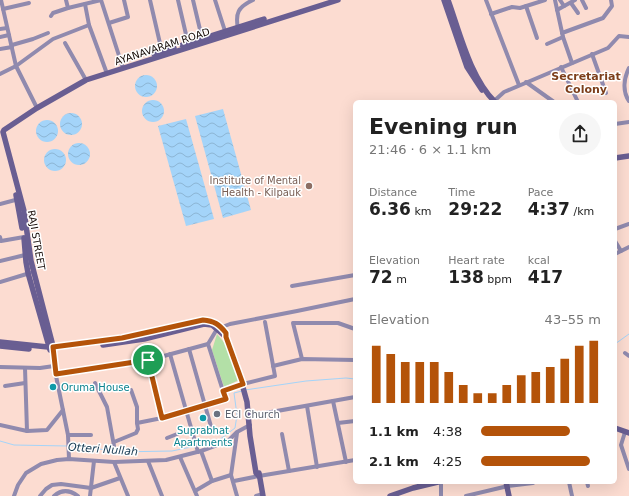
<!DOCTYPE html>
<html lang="en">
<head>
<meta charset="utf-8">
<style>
  :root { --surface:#fff; --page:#f6f6f6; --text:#222; --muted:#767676; --accent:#b45309 }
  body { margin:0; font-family:"DejaVu Sans",sans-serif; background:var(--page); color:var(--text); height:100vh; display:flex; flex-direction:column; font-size:15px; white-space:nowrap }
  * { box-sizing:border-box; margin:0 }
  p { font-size:13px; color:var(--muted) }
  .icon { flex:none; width:22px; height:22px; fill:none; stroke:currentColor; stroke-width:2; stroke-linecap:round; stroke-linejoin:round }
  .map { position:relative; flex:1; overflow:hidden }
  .details { position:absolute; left:353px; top:100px; width:264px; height:384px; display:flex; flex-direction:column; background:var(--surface); border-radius:6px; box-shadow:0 4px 16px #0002 }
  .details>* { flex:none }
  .pin { position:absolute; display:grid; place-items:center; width:34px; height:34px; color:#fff; margin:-17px; border:2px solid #fff; border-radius:50%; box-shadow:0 1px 4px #0007 }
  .round { display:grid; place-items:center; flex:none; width:42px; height:42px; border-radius:21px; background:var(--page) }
  .headline { display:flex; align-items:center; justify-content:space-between; height:68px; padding:0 16px }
  h1 { font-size:22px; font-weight:800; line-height:30px }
  .stats { display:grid; grid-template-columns:repeat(3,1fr); gap:6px; height:68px; padding:4px 16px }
  .stats div { display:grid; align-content:center }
  .stats b { font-size:17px; font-weight:800 }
  .stats small { font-size:11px; font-weight:400 }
  .stats p { font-size:11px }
  .chart { height:112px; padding:8px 16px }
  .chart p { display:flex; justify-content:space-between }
  .chart svg { width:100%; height:72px; margin-top:4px; stroke:var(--accent); stroke-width:6 }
  ul { padding:0 16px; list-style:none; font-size:13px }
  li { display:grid; grid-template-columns:64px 48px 1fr; align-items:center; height:30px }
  li i { height:10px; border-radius:5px; background:var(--accent) }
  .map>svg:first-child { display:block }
  .pitch { fill:#b3e0a7 }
  .water { fill:url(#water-waves) }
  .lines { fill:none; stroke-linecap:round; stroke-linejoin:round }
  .stream { stroke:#a4d4f9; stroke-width:1 }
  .street { stroke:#908aae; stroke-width:4 }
  .secondary { stroke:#695e92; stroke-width:5.5 }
  .route-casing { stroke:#fff; stroke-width:8 }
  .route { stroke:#b45309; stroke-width:5 }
  .education-dot { fill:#8d6e63; stroke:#fff; stroke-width:1.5 }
  .culture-dot { fill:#0f9aa8; stroke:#fff; stroke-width:1.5 }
  .worship-dot { fill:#6b7280; stroke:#fff; stroke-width:1.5 }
  .labels { text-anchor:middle; stroke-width:3; stroke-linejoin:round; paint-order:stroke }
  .street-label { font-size:10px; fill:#160a06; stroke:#fff }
  .education-label { font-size:10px; fill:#785e54; stroke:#fff; text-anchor:end }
  .culture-label { font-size:10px; fill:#0d838f; stroke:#fff; text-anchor:start }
  .worship-label { font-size:10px; fill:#5b616d; stroke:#fff; text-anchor:start }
  .neighbourhood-label { font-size:11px; font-weight:bold; fill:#7d3e1a; stroke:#fff }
  .water-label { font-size:11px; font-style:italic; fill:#163a52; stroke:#fff }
</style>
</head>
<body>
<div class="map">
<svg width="629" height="496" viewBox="0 0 629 496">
  <defs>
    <pattern id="water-waves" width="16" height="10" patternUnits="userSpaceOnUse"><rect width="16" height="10" fill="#a4d4f9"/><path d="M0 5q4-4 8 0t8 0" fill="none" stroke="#8cb5d4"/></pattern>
  </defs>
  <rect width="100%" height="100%" fill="#fcdcd1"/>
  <path class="pitch" d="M217,334L227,346L239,380L224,387L212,350Z"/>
  <g class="water">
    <circle cx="146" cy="86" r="11"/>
    <circle cx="153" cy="111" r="11"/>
    <path d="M223,109L251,210L223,218L195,116Z"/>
    <circle cx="71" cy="124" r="11"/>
    <path d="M186,119L214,219L186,226L158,126Z"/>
    <circle cx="47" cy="131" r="11"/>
    <circle cx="79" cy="154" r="11"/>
    <circle cx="55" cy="160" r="11"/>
  </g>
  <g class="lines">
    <g class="stream">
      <path d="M615,344L629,334"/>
      <path d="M245,390L306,381L346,378L355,379"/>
      <path d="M0,441L14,445L67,446"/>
      <path d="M70,446L90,447L115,452L172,451L196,446"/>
      <path d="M199,446L219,440L235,428L237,415L234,393L242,391"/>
    </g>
    <g class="street">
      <path d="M1,0L16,66L37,108"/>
      <path d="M101,0L122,65"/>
      <path d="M150,0L162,52"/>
      <path d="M178,0L188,43"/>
      <path d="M193,0L202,38"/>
      <path d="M215,0L225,31"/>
      <path d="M486,0L519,85"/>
      <path d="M555,0L563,37L572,63"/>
      <path d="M560,0L564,6"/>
      <path d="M582,0L586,8"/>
      <path d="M571,3L578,13"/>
      <path d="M85,4L89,25L106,71"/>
      <path d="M526,6L537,38"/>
      <path d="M68,8L101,0"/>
      <path d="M3,9L29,3"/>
      <path d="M557,10L575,0"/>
      <path d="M491,14L512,7L520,8L545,0"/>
      <path d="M51,16L53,13L68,8L66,0"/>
      <path d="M109,23L128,17L124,0"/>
      <path d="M0,29L7,28"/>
      <path d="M238,29C235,13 238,7 253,0"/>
      <path d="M562,33L603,18L612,6L611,0"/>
      <path d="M0,37L9,35"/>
      <path d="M65,43L86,80"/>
      <path d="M547,44L563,37"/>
      <path d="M12,45L33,39L48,33"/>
      <path d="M0,49L12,47"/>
      <path d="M592,54L606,93"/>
      <path d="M561,67L578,102"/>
      <path d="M629,68C624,78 622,91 629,101"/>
      <path d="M0,74L16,66L53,39L89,25"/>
      <path d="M526,82L554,102"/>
      <path d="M493,102L504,92L608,48L619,36L629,37"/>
      <path d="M615,124L629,122"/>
      <path d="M0,204L19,199"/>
      <path d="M615,229L629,224"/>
      <path d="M0,237L1,241L24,237"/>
      <path d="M615,241L621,251"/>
      <path d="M615,254L629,247"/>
      <path d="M0,261L25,255"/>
      <path d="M0,282L30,273"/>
      <path d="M292,286L355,275"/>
      <path d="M208,344L223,391"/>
      <path d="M189,349L212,430"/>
      <path d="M54,350V366L68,435L69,459"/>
      <path d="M625,353L629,356"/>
      <path d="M170,354L198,452"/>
      <path d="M302,359L293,323H338L355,329"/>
      <path d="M149,360L162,418"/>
      <path d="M273,366L302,359L355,360"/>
      <path d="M0,367L40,368L54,366"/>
      <path d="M25,368L27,431"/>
      <path d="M56,374L149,360L208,344L217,329L230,324L297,311L355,299"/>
      <path d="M95,383L107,407L114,446"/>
      <path d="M5,386L25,383"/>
      <path d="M131,390L137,407V423"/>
      <path d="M333,401L346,462"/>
      <path d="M307,406L317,467"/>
      <path d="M249,416L355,397"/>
      <path d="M338,423L355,421"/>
      <path d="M0,425L27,431L47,430L63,410"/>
      <path d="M625,432L621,445L629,469"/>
      <path d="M282,434L289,471"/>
      <path d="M68,435H91"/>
      <path d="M167,438L190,429"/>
      <path d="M114,442L136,433L138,429L137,423L162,418L226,399L223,391L243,384L275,376L265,322"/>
      <path d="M201,451L212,481"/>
      <path d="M180,457L197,496"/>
      <path d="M148,461L162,496"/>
      <path d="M114,462L128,496"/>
      <path d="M234,481L259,476L355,460"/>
      <path d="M569,482L572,496"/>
      <path d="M587,482L588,486"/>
      <path d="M195,491L212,481L231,475"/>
      <path d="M14,496L18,485L26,473L41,464L57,460L69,459L114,462L166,460L201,451L228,441L237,432L250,425"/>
      <path d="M40,496L46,489L52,485L61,484L91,488L120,478"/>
      <path d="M54,496C62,489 70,490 78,496"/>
      <path d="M90,496L94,461"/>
      <path d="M237,496L231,475L237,433"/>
      <path d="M256,496L263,494"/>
      <path d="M441,496V482"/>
      <path d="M466,496L508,486L533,483"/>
    </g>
    <g class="secondary">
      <path d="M444,0L467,67L482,90"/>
      <path d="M448,0C460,33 470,77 495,102"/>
      <path d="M182,45L264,19"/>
      <path d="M154,54L174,48"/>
      <path d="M615,158L629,156"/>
      <path d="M16,195L22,228"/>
      <path d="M24,238L26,262L28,273L50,350"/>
      <path d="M0,342L48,347L67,346L143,334L203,320C214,321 219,324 226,333V337L236,362L247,402L250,436L256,473L259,476"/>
      <path d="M103,345L144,339L204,324L212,325L226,337"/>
      <path d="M0,346L29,349"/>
      <path d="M54,350L31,261L24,211L3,132L4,130L37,108L86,80L338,0"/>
      <path d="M615,428L629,433"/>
      <path d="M259,473L263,496"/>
      <path d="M506,482L509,496"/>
      <path d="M390,496L413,488L438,482"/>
    </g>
  </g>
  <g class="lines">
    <defs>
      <path id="route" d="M203,320C214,321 219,324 226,333V337L243,384L223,391L226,399L162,418L148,360L56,374L53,347L122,338Z"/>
    </defs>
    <use href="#route" class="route-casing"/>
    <use href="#route" class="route"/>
  </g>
  <circle class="education-dot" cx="309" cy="186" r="4"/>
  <g class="culture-dot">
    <circle cx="53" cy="387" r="4"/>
    <circle cx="203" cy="418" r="4"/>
  </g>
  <circle class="worship-dot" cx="217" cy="414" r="4"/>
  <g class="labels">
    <g class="street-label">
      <text transform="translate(162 46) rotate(-18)" y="4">AYANAVARAM ROAD</text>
      <text transform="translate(37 240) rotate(80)" y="4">RAJI STREET</text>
    </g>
    <g class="education-label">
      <text x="301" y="184">Institute of Mental<tspan x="301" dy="12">Health - Kilpauk</tspan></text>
    </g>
    <g class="culture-label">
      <text x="61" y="391">Oruma House</text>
      <text x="203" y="434" text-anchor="middle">Suprabhat<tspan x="203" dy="12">Apartments</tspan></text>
    </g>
    <g class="worship-label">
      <text x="225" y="418">ECI Church</text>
    </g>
    <g class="neighbourhood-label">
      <text x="586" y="80">Secretariat<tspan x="586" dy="13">Colony</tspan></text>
    </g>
    <g class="water-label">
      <text transform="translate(103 449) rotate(4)" y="4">Otteri Nullah</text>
    </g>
  </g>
</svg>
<div class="pin" style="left:148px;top:360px;background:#1e9e55"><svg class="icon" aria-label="arrive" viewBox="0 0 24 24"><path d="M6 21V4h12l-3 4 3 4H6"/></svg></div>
<section class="details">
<div class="headline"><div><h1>Evening run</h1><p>21:46 · 6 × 1.1 km</p></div><a class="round"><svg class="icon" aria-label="share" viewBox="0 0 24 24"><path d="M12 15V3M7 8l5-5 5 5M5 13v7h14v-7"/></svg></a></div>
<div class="stats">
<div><p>Distance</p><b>6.36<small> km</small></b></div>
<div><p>Time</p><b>29:22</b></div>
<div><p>Pace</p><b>4:37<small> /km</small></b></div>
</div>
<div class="stats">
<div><p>Elevation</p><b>72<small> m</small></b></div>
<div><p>Heart rate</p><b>138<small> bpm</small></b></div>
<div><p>kcal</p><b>417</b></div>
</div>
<div class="chart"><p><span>Elevation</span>43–55 m</p>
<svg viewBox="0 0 160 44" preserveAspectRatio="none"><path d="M5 44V9M15 44V14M25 44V19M35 44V19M45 44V19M55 44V25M65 44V33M75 44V38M85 44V38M95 44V33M105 44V27M115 44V25M125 44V22M135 44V17M145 44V9M155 44V6"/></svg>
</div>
<ul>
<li><b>1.1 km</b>4:38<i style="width:74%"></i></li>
<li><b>2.1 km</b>4:25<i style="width:91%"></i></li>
</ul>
</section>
</div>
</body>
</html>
